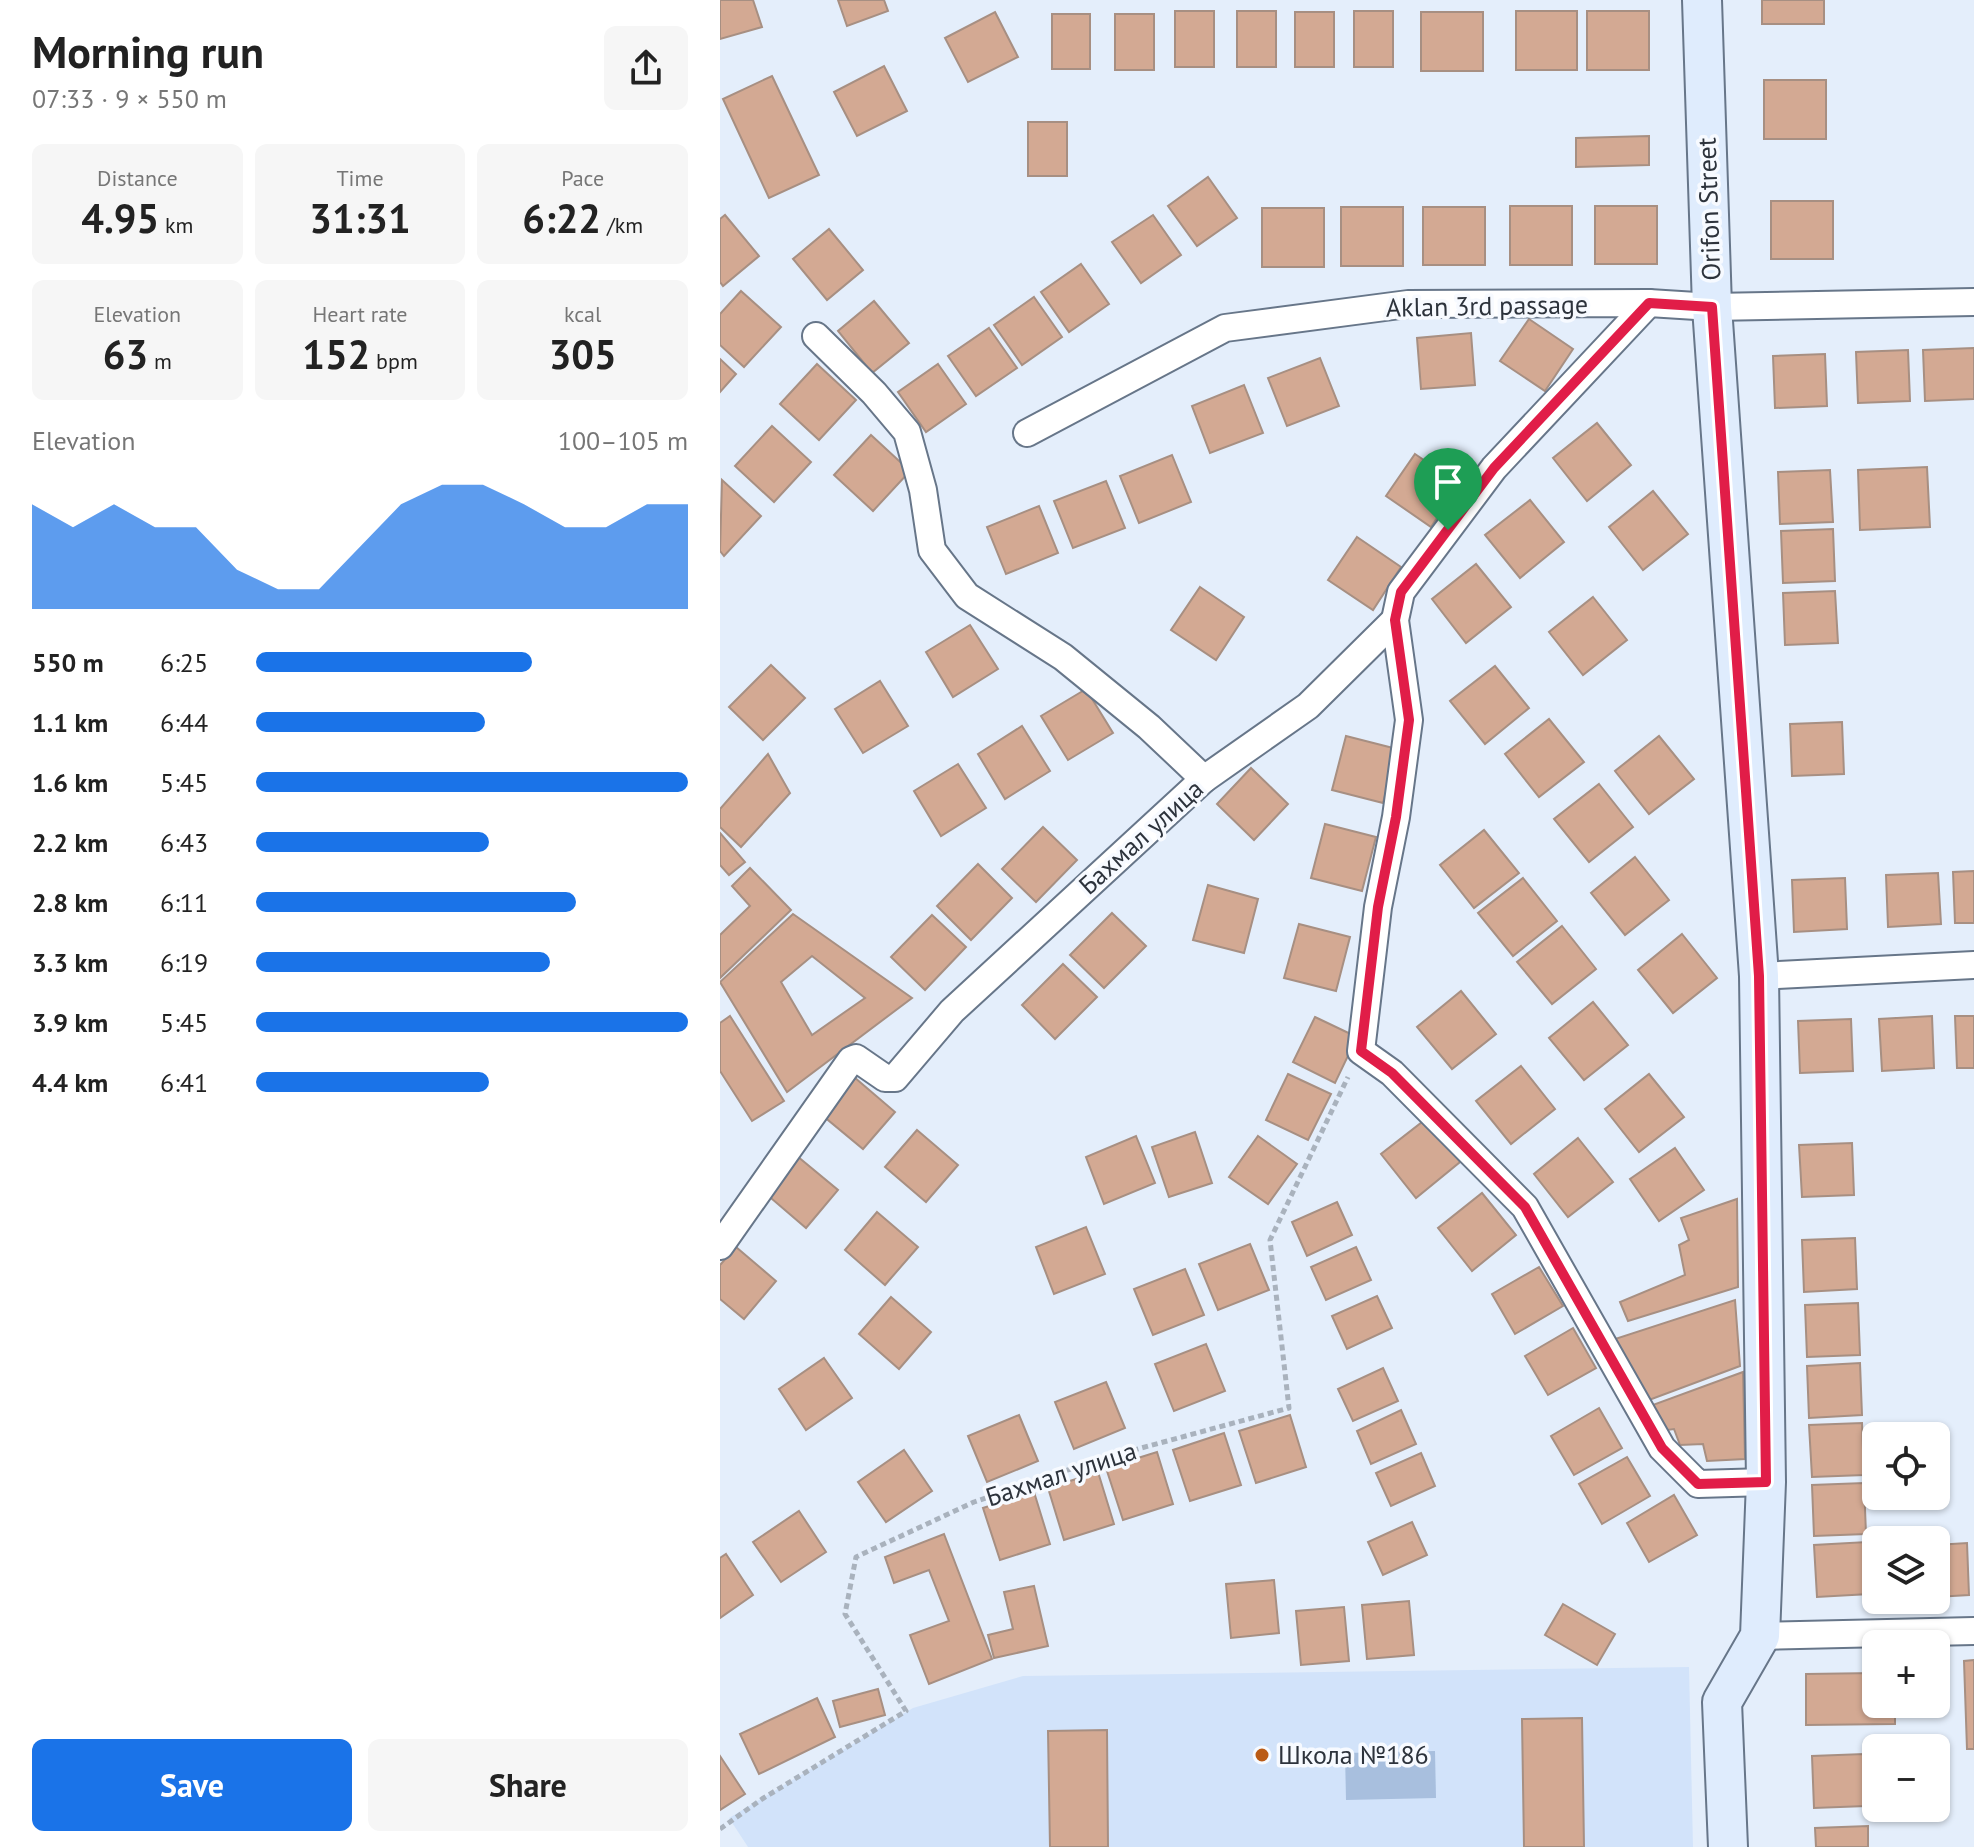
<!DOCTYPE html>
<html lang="en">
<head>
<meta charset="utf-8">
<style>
  :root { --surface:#fff; --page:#f6f6f6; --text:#222; --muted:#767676; --accent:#1a73e8 }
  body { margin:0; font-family:"PT Sans",sans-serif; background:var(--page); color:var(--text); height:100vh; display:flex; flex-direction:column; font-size:30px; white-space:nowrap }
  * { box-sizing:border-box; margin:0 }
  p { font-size:26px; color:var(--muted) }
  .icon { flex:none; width:44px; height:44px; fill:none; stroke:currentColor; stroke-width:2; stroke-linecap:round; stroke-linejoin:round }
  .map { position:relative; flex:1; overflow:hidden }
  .panel { display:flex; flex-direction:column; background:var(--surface); width:720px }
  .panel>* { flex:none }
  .fabs { position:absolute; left:1142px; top:1422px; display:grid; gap:16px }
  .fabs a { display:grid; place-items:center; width:88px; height:88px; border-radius:12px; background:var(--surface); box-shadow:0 2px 6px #0004; font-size:40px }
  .pin { position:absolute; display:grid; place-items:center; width:68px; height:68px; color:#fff; margin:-82px -34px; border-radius:50% 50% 50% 0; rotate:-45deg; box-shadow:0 0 8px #0007 }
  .pin .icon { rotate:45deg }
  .round { display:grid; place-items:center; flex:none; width:84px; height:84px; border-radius:12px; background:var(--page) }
  .overview { display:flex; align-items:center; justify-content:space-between; height:136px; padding:0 32px }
  h1 { font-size:44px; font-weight:800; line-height:60px }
  .metrics { display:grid; grid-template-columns:repeat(3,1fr); gap:12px; height:136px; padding:8px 32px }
  .metrics div { display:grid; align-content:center; border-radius:12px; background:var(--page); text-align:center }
  .metrics b { font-size:40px; font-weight:800 }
  .metrics small { font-size:22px; font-weight:400 }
  .metrics p { font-size:22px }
  .chart { height:224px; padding:16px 32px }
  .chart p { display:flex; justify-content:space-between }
  .chart svg { width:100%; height:144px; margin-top:8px; fill:var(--accent); opacity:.7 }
  .button { display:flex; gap:16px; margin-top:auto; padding:16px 32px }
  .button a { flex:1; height:92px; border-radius:12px; background:var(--accent); color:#fff; font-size:32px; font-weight:800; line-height:92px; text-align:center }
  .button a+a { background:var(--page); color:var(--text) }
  ul { padding:0 32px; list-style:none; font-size:26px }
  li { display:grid; grid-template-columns:128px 96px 1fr; align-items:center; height:60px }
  li i { height:20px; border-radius:10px; background:var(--accent) }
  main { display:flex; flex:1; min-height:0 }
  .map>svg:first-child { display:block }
  .built { fill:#d2e3fa }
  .green { fill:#a8bfde }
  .building { fill:#d3a993; stroke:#a78f82; stroke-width:2; fill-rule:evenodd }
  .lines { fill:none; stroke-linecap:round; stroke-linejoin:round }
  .street-casing { stroke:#677689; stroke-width:30 }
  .secondary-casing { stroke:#677689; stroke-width:42 }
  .path { stroke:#a9b2bd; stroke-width:5; stroke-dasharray:6 4; stroke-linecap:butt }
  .street { stroke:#fff; stroke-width:26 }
  .secondary { stroke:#dfecfd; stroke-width:38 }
  .route-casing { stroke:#fff; stroke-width:16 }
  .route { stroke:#e11d48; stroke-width:10 }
  .poi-dot { fill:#ba5b16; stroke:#f7faff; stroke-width:3 }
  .labels { text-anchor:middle; stroke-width:7; stroke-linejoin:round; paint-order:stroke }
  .street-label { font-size:26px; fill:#2d333c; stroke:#f7faff }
  .poi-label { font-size:26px; fill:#2d333c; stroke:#f7faff; text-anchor:start }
</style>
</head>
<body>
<main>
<section class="panel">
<div class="overview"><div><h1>Morning run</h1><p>07:33 · 9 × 550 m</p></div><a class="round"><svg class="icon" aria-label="share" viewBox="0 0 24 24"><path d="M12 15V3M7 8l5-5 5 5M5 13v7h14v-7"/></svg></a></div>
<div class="metrics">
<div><p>Distance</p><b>4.95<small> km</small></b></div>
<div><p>Time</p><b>31:31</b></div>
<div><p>Pace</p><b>6:22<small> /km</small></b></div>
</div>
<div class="metrics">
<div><p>Elevation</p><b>63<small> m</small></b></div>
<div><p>Heart rate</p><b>152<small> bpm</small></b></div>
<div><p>kcal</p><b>305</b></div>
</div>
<div class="chart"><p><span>Elevation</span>100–105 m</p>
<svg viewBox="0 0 160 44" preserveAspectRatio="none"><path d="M0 44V12L10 19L20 12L30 19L40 19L50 32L60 38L70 38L80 25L90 12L100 6L110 6L120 12L130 19L140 19L150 12L160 12V44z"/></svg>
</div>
<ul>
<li><b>550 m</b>6:25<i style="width:64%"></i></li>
<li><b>1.1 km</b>6:44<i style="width:53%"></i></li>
<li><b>1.6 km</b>5:45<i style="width:100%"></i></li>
<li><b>2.2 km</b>6:43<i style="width:54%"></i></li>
<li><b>2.8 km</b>6:11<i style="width:74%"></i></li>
<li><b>3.3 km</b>6:19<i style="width:68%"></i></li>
<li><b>3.9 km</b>5:45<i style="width:100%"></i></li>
<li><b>4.4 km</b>6:41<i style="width:54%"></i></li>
</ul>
<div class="button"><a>Save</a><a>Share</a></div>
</section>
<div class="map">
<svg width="1254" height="1847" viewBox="0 0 1254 1847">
  <rect width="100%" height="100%" fill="#e4eefb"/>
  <path class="built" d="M969,1667L973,1847H28L9,1818L193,1708L303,1676Z"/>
  <path class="green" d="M715,1751L716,1798L626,1800L625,1753Z"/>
  <g class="building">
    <path d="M0,0H33L42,27L0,39Z"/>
    <path d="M118,0H164L168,11L127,26Z"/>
    <rect x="1042" y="0" width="62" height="24"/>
    <rect x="455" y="11" width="39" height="56"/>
    <rect x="517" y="11" width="39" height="56"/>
    <rect x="634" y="11" width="39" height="56"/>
    <rect x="796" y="11" width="61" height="59"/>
    <rect x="867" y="11" width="62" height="59"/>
    <path d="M275,12L298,57L248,82L225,38Z"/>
    <rect x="575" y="12" width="39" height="55"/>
    <rect x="701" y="12" width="62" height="59"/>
    <rect x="332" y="14" width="38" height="55"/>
    <rect x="395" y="14" width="39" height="56"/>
    <path d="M164,66L187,111L137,136L114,92Z"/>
    <path d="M52,76L99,175L49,198L3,99Z"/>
    <rect x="1044" y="80" width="62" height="59"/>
    <rect x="308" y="122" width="39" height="54"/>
    <path d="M929,136V165L856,167V138Z"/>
    <path d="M488,177L517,218L477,246L448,206Z"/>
    <rect x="1051" y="201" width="62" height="58"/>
    <rect x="790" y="206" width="62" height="59"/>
    <rect x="875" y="206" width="62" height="58"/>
    <rect x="621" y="207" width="62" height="59"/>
    <rect x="703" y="207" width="62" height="58"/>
    <rect x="542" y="208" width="62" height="59"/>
    <path d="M5,215L39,256L3,286L0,282V219Z"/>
    <path d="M433,215L461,255L421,283L392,242Z"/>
    <path d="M109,229L143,270L107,300L73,259Z"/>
    <path d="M361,264L389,304L349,332L321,292Z"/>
    <path d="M21,291L61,327L24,367L0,345V314Z"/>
    <path d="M314,297L342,337L302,365L274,325Z"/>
    <path d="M154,301L189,343L152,373L118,331Z"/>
    <path d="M809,319L853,349L825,391L780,361Z"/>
    <path d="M269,328L297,368L256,396L228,356Z"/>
    <path d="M751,333L755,385L701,389L697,338Z"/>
    <path d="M1254,348V399L1205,401L1203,350Z"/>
    <path d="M1188,350L1190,401L1138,403L1136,352Z"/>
    <path d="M1105,354L1107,406L1055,408L1053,356Z"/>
    <path d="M600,358L619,406L567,426L548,378Z"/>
    <path d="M0,359L16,374L0,392Z"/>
    <path d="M97,364L136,400L99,440L60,404Z"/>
    <path d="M218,364L246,404L206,432L178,392Z"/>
    <path d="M524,385L543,433L490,453L472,406Z"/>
    <path d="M877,423L911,465L867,501L833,458Z"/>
    <path d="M52,426L91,462L54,502L15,466Z"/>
    <path d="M151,435L190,471L153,511L114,475Z"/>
    <path d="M695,454L739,484L711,527L666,496Z"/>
    <path d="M452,455L471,502L419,523L400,476Z"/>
    <path d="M1207,467L1210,527L1140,530L1138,470Z"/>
    <path d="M1110,470L1113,522L1060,524L1058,472Z"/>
    <path d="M2,480L41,516L4,556L0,551Z"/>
    <path d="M386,481L405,528L353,548L334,501Z"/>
    <path d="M933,491L968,534L923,570L889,527Z"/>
    <path d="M810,500L844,542L800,578L765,535Z"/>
    <path d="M319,506L338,553L286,574L267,527Z"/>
    <path d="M1113,529L1115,581L1063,583L1061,531Z"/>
    <path d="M637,537L681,567L653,610L608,580Z"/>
    <path d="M756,564L791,607L746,643L712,599Z"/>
    <path d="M480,587L524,617L496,660L451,630Z"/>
    <path d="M1115,591L1118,643L1065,645L1063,593Z"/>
    <path d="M873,597L907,640L863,675L829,632Z"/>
    <path d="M250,625L278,669L233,697L206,652Z"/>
    <path d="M51,665L85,698L43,740L9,707Z"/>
    <path d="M775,666L809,708L765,744L730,701Z"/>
    <path d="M160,681L188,726L143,753L115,709Z"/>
    <path d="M366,689L393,733L348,760L321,716Z"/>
    <path d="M829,719L864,762L819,797L785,754Z"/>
    <path d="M1122,722L1124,774L1072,776L1070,724Z"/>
    <path d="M302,726L330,771L285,799L258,754Z"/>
    <path d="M626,736L677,749L663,803L612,790Z"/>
    <path d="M939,736L974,779L929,814L895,771Z"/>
    <path d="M48,754L70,793L21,847L0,827V809Z"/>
    <path d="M238,764L266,808L221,836L194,791Z"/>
    <path d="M531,768L568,804L534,840L497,804Z"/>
    <path d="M879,784L913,827L869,862L834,819Z"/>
    <path d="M605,824L656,837L642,891L591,878Z"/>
    <path d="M323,827L357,860L316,902L282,869Z"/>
    <path d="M764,830L799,873L754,908L720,865Z"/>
    <path d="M0,833L25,862L9,875L0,865Z"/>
    <path d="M915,857L949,900L905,935L871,893Z"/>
    <path d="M258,864L292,898L251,940L217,906Z"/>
    <path d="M30,868L71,910L0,978V935L30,906L12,886Z"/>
    <path d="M1254,871V923H1235L1233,872Z"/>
    <path d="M1218,873L1221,924L1168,927L1166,875Z"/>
    <path d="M803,878L837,921L793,956L758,913Z"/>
    <path d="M1125,878L1127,929L1074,932L1072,880Z"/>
    <path d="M488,885L538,899L524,953L473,940Z"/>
    <path d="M392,913L426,946L384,988L350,955Z"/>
    <path d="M73,914L192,998L67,1092L0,982ZM92,956L145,998L92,1035L61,982Z"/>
    <path d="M212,915L246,947L205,990L171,957Z"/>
    <path d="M579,924L630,937L616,991L564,978Z"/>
    <path d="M842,926L876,969L832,1004L797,962Z"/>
    <path d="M962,934L997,978L953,1013L918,970Z"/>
    <path d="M343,964L377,997L335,1039L302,1005Z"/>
    <path d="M741,991L776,1034L732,1069L697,1027Z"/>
    <path d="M873,1002L908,1045L864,1080L829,1038Z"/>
    <path d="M10,1016L64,1101L32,1121L0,1071V1023Z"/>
    <path d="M1212,1016L1214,1068L1162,1071L1159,1019Z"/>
    <path d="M1235,1016H1254V1068H1237Z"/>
    <path d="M595,1017L637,1037L615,1083L573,1062Z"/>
    <path d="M1131,1019L1133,1071L1080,1073L1078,1021Z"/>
    <path d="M801,1066L835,1109L791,1144L756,1101Z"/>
    <path d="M568,1074L611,1094L588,1140L546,1120Z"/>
    <path d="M929,1074L964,1117L919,1152L885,1109Z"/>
    <path d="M134,1077L175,1112L143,1149L102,1115Z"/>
    <path d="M706,1119L740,1162L696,1198L661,1154Z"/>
    <path d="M197,1130L238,1165L206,1202L165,1167Z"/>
    <path d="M475,1132L492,1183L449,1197L432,1147Z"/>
    <path d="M416,1136L435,1183L384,1204L366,1157Z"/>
    <path d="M538,1136L577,1164L548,1204L509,1177Z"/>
    <path d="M858,1138L893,1182L848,1217L814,1174Z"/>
    <path d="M1132,1143L1134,1195L1082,1197L1079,1145Z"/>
    <path d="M955,1148L984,1190L939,1221L910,1179Z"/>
    <path d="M77,1156L118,1190L86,1228L45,1193Z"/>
    <path d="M762,1193L796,1235L752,1271L718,1228Z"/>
    <path d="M1017,1199L1018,1287L908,1321L900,1302L965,1275L959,1245L969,1240L961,1218Z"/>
    <path d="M617,1202L632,1235L587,1256L572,1222Z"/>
    <path d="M157,1212L198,1247L165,1285L125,1250Z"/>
    <path d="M366,1227L385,1274L334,1294L316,1247Z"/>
    <path d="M1135,1238L1137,1289L1084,1292L1082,1240Z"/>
    <path d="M530,1244L549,1290L498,1310L479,1264Z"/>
    <path d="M16,1247L56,1281L24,1319L0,1299V1265Z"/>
    <path d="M636,1247L651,1280L606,1300L591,1267Z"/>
    <path d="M819,1267L843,1306L795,1334L772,1294Z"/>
    <path d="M465,1269L484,1315L433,1335L414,1289Z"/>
    <path d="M657,1296L672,1328L627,1349L612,1316Z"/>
    <path d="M171,1297L211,1332L179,1369L139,1334Z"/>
    <path d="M1015,1300L1020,1366L929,1400L895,1339Z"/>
    <path d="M1138,1303L1140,1355L1087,1357L1085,1305Z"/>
    <path d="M853,1328L876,1368L828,1395L805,1356Z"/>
    <path d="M486,1344L505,1391L454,1411L435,1364Z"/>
    <path d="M104,1358L132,1398L86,1430L59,1389Z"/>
    <path d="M1140,1363L1142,1415L1089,1418L1087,1366Z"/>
    <path d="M663,1368L678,1401L633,1421L618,1389Z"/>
    <path d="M1023,1372L1025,1459L987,1461L983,1444L960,1445L954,1429L940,1431L930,1406Z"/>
    <path d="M386,1382L405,1428L354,1449L335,1402Z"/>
    <path d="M879,1408L902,1448L854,1475L831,1436Z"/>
    <path d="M681,1410L696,1444L651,1464L637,1431Z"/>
    <path d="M299,1415L318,1461L267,1482L248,1436Z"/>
    <path d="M570,1415L586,1467L536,1483L519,1431Z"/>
    <path d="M1142,1423L1144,1475L1092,1477L1089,1425Z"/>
    <path d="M504,1433L521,1485L470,1501L453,1450Z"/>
    <path d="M184,1450L212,1491L166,1522L138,1482Z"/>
    <path d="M437,1452L453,1504L403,1520L386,1468Z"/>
    <path d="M701,1453L715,1486L671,1506L656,1473Z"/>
    <path d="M907,1457L930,1496L882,1524L859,1484Z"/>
    <path d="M378,1472L394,1524L344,1540L328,1488Z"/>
    <path d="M1144,1483L1146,1534L1094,1536L1092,1485Z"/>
    <path d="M314,1492L330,1544L280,1560L263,1508Z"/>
    <path d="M954,1495L977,1535L929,1562L907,1523Z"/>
    <path d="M79,1511L106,1552L61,1582L33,1542Z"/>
    <path d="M692,1522L707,1555L663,1575L648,1542Z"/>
    <path d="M224,1534L272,1659L209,1684L190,1635L229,1621L209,1570L174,1583L165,1557Z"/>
    <path d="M1147,1542L1149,1594L1097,1597L1094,1545Z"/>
    <path d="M1247,1543L1249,1595L1216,1597V1545Z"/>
    <path d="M6,1554L33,1595L0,1618V1558Z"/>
    <path d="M554,1580L559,1633L511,1638L506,1584Z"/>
    <path d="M314,1586L328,1646L274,1658L268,1635L293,1629L284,1592Z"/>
    <path d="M689,1601L694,1655L647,1659L642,1605Z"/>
    <path d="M843,1604L895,1634L877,1665L825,1635Z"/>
    <path d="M624,1607L629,1661L581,1665L576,1611Z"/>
    <path d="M1254,1660V1749H1247L1244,1661Z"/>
    <path d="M1156,1673V1704H1175V1724L1086,1725V1674Z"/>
    <path d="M158,1689L165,1715L120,1727L113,1701Z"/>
    <path d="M97,1698L115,1737L39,1774L20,1734Z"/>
    <path d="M862,1718L864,1847H804L802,1719Z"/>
    <path d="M387,1730L388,1847H330L328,1731Z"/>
    <path d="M1144,1754L1146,1806L1094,1808L1092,1756Z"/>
    <path d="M0,1756L25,1794L0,1810Z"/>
    <path d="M1148,1826V1847H1096L1095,1828Z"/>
  </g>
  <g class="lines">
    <defs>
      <g id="street">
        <path d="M929,303L774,468L681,592L675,620L689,720L676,817L658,907L641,1051L672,1073L805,1207L942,1448L978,1484L1046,1482"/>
        <path d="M96,336L154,393L187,432L203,490L212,550L247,596L343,657L429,727L484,779"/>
        <path d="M307,433L505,328L688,304L929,303L992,307L1254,302"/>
        <path d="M1039,976L1254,965"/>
        <path d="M0,1246L131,1060L136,1058L165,1078H175L232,1011L484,779L588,706L675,620"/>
        <path d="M1040,1636L1254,1631"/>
      </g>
      <path id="secondary" d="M982,0L992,307L1039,976L1046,1482L1040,1636L1002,1702L1008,1847"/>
    </defs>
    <use href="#street" class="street-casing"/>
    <use href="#secondary" class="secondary-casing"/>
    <path class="path" d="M0,1829L42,1799L186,1711L125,1614L136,1557L254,1502L377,1460L569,1408L550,1240L628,1077"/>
    <use href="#street" class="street"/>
    <use href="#secondary" class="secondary"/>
  </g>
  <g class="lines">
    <defs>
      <path id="route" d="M929,303L992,307L1039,976L1046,1482L978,1484L942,1448L805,1207L672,1073L641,1051L658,907L676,817L689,720L675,620L681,592L774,468Z"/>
    </defs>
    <use href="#route" class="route-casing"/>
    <use href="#route" class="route"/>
  </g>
  <circle class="poi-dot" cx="542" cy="1755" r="8"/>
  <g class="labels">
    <g class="street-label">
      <text transform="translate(989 209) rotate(-92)" y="9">Orifon Street</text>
      <text transform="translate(767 306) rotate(-1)" y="9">Аklаn 3rd passage</text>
      <text transform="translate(421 837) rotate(-42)" y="9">Бахмал улица</text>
      <text transform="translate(341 1474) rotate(-18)" y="9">Бахмал улица</text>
    </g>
    <g class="poi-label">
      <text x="558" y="1764">Школа №186</text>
    </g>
  </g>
</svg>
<div class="fabs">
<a><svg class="icon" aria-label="locate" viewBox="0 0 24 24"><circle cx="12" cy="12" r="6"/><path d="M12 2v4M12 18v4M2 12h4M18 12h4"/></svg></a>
<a><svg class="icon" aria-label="layers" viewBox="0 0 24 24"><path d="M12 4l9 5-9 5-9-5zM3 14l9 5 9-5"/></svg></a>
<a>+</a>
<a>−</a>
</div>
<div class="pin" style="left:728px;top:530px;background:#1e9e55"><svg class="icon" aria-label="arrive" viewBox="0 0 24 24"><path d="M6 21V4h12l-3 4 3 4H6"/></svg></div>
</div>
</main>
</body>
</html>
